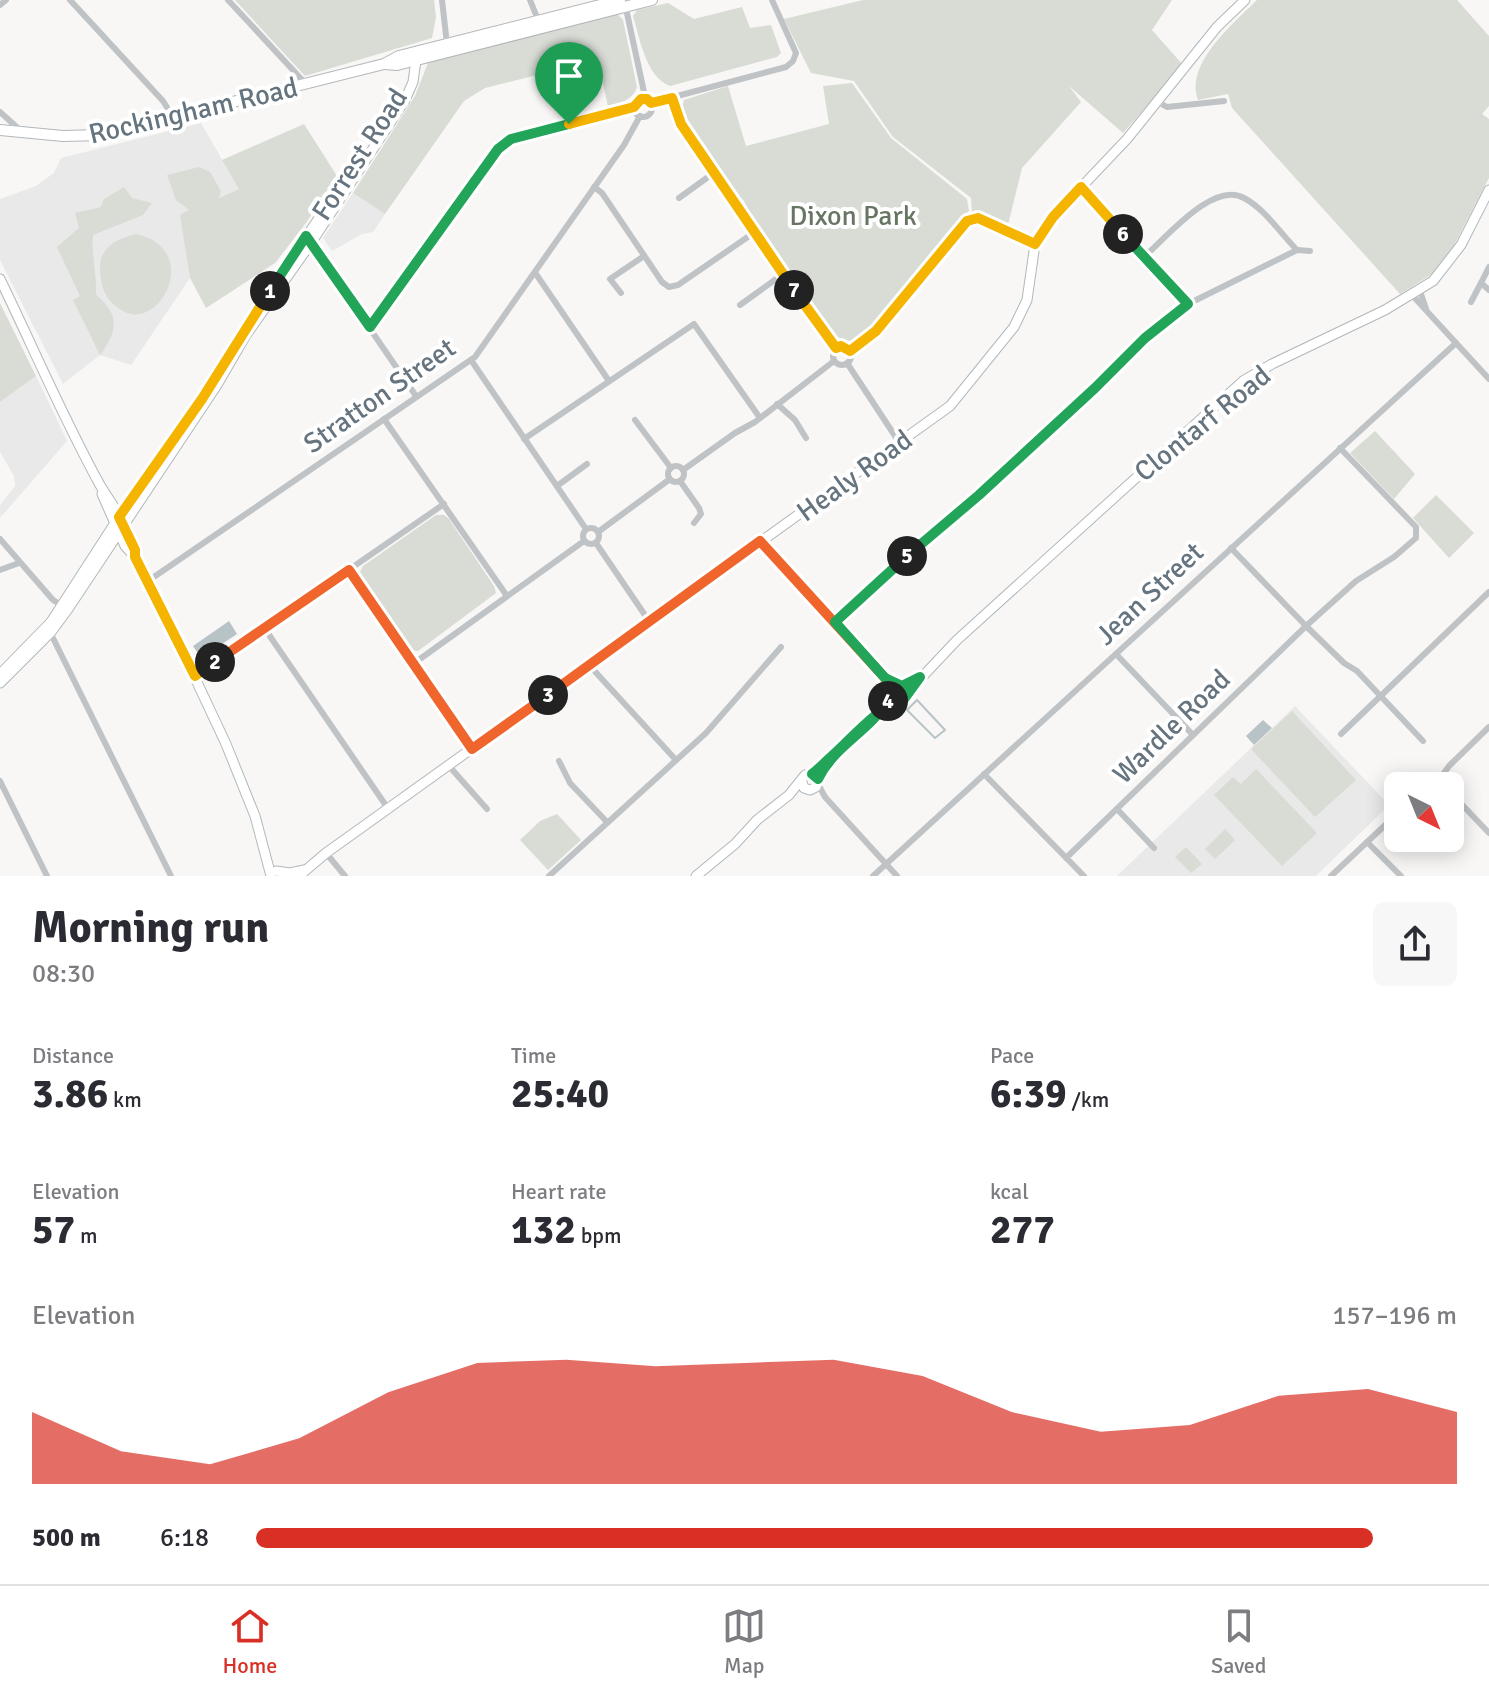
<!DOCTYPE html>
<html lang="en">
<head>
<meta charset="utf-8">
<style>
  :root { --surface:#fff; --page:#f7f7f7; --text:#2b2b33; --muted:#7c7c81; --line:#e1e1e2; --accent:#d93025 }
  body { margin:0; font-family:Signika,sans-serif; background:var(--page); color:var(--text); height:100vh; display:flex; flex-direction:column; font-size:30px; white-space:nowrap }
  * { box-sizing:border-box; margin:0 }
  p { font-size:26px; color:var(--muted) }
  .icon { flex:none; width:44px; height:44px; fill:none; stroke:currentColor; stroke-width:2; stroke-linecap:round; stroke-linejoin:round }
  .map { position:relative; height:876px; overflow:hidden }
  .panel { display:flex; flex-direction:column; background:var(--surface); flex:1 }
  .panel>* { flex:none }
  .needle { width:52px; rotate:137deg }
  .fabs { position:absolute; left:1384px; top:772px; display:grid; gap:16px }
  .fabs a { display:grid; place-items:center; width:80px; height:80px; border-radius:12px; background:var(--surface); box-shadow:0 4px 20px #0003; font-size:40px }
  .pin { position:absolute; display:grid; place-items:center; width:68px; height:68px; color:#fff; margin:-82px -34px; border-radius:50% 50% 50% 0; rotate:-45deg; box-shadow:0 0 8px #0007 }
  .pin .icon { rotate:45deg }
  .km { position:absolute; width:40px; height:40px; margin:-20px; border-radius:50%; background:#222; color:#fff; font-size:22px; line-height:40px; text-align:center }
  .round { display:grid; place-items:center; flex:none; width:84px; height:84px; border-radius:12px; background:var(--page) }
  .summary { display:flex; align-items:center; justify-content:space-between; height:136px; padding:0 32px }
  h1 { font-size:44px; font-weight:700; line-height:60px }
  .figures { display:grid; grid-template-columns:repeat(3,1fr); gap:12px; height:136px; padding:8px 32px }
  .figures div { display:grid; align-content:center }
  .figures b { font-size:40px; font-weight:700 }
  .figures small { font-size:22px; font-weight:400 }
  .figures p { font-size:22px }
  .chart { height:224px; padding:16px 32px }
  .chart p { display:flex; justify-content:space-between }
  .chart svg { width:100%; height:144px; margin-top:8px; fill:var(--accent); opacity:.7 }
  ul { padding:0 32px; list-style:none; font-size:26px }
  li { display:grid; grid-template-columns:128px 96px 1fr; align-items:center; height:60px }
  li i { height:20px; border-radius:10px; background:var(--accent) }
  .tab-bar { display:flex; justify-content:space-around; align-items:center; height:112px; border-top:2px solid var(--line); background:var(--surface); font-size:22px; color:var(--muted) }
  .tab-bar a { display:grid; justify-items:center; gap:4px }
  .tab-bar .on { color:var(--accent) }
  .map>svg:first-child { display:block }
  .built { fill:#e8e9e8 }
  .green { fill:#d8dcd5 }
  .water { fill:#b8c3c7 }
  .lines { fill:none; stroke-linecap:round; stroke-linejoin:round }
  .stream { stroke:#b8c3c7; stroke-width:2 }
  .secondary-casing { stroke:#b1b7bb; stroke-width:11 }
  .primary-casing { stroke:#b2b7bb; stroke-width:12 }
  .street { stroke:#bfc3c6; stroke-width:6 }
  .secondary { stroke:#fff; stroke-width:9 }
  .primary { stroke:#fff; stroke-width:10 }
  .split-1-casing { stroke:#fff; stroke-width:16 }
  .split-2-casing { stroke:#fff; stroke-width:16 }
  .split-3-casing { stroke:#fff; stroke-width:16 }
  .split-4-casing { stroke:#fff; stroke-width:16 }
  .split-5-casing { stroke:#fff; stroke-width:16 }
  .split-6-casing { stroke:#fff; stroke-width:16 }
  .split-7-casing { stroke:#fff; stroke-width:16 }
  .split-8-casing { stroke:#fff; stroke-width:16 }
  .split-1 { stroke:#22a559; stroke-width:10 }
  .split-2 { stroke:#f5b400; stroke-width:10 }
  .split-3 { stroke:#f0652b; stroke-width:10 }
  .split-4 { stroke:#f0652b; stroke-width:10 }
  .split-5 { stroke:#22a559; stroke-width:10 }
  .split-6 { stroke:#22a559; stroke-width:10 }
  .split-7 { stroke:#f5b400; stroke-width:10 }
  .split-8 { stroke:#f5b400; stroke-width:10 }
  .labels { text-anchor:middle; stroke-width:8; stroke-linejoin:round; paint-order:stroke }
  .street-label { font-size:28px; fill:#65747e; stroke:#fff }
  .park-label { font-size:28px; fill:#677663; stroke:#fff }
</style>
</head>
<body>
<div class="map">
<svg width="1489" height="876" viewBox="0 0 1489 876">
  <rect width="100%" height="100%" fill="#f8f7f5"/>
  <g class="built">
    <path d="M201,123L239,189L181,215L190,278L131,365L100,355L63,384L0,260V199L36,186L54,173L61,158Z"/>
    <path d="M353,193L385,214L373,232L362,234L332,251L323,238Z"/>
    <path d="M36,376L67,441L0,518V505L15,486L14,476L0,452V402Z"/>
    <path d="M1295,706L1389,805L1316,876H1117Z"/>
  </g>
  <g class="green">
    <path d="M235,0H434L436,17L432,38L305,76Z"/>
    <path d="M863,0H1172L1152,30L1183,65L1123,133L1069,86L1081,102L1022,168L1008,225L981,213H972L971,198L893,137L854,81L811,73L784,19Z"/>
    <path d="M1257,0H1457L1489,36V106L1482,114L1489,119V178L1451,251L1437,271L1400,294L1232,108L1228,94L1198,100C1184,64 1234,23 1257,0Z"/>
    <path d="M668,3L694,19L742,7L750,28L771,25L781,53L777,57L670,86C646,77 640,39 633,16L637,10Z"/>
    <path d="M616,12L623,20L637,87C633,100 620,103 608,107L598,60L485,88L464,101L385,214L353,193L415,96L428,63L437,58Z"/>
    <path d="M852,83L891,138L967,199L969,211L950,229L865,335L851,341L836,338L815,310L808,293L794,280L752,217L744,201L732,188L687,123L682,109L684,100L728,86L746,146L829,124L823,86Z"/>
    <path d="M304,124L337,176L306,223L275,263L206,308L190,278L180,215L189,210L176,200L167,175L199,167L210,172L221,191L219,198L239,189L222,160Z"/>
    <path d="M124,187L132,198L152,203L143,215L93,235C91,256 97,274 96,295C121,316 117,331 100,355L73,300L80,296L57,247L79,228L75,213L101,207L104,199Z"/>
    <path d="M136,234C203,249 160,332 123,311C113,305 106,298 103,288C94,255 105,242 136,234Z"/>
    <path d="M0,303L36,376L0,402Z"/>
    <path d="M1375,431L1415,474L1394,499L1350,453Z"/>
    <path d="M1436,495L1474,533L1449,558L1413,518Z"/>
    <path d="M436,515H444L449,519L494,586L496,593L418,651L409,650L359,574L363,566Z"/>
    <path d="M1292,711L1356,780L1315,817L1251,749Z"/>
    <path d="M1256,769L1317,833L1282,866L1214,795L1233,777L1241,784Z"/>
    <path d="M557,814L581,840L548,870L520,840L540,821Z"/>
    <path d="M1225,829L1235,840L1215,859L1205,849Z"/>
    <path d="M1186,847L1202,864L1191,873L1175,857Z"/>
  </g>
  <g class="water">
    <path d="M229,621L237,634L201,658L193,646Z"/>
    <path d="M1263,720L1272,728L1254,745L1246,736Z"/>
  </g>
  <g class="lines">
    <path class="stream" d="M917,700L945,730L935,738L907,710Z"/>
    <defs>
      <g id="secondary">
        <path d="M0,279C33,347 64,420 100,485C113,507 134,532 135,557L173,631L226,744L255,816L271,876"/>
        <path d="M275,283L363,153"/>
        <path d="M102,494L125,546L135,557"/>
        <path d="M0,674L51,622L115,523L189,417"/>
        <path d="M0,683L51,632L68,609L217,385L246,335L311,243L405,100L413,82L416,60"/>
        <circle cx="899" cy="693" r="7"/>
        <path d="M907,693L957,640L1243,381L1272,364L1385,310L1433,281L1461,245L1489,190"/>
        <path d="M812,774L897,700"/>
        <path d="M276,871L290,873L304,870"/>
        <path d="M299,876L326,853L950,406L1014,327L1027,300L1035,244L1053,217L1127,139L1217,27L1245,0"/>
        <path d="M696,876L735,844L757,820L789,795L805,775L814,774L818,781L816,787L810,790L804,788L802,782"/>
      </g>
      <g id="primary">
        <path d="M385,64L397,65L652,0"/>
        <path d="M0,130L63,136L101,135L384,64L399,56L620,0"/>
      </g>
    </defs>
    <use href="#secondary" class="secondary-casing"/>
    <use href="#primary" class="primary-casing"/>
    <g class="street">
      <path d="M70,0L163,101L173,117"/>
      <path d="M228,0L305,83"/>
      <path d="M442,0L447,44"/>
      <path d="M530,0L538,20"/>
      <path d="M625,4L644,92L643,99"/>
      <path d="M0,5L6,0"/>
      <path d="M672,98L681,124L836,348"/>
      <circle cx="643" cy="108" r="9"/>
      <path d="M1158,102L1167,107L1224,101"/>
      <path d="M651,103L786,67L793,61L796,53L772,0"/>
      <path d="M0,112L21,131"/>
      <path d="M594,187L602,193L662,282L669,287L678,285L755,232"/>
      <path d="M1081,187L1188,304"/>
      <path d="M679,198L715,172"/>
      <path d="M310,241L416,396"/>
      <path d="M1144,257C1167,237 1213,181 1244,198C1265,209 1281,234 1297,250"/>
      <path d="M1489,267L1481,283L1489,290"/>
      <path d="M536,274L609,381"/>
      <path d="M1420,291L1426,309"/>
      <path d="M621,293L610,279L644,256"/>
      <path d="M1412,295L1489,379"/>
      <path d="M1471,302L1481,283"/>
      <path d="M740,305L783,274"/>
      <path d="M370,327L498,149L511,139L634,107"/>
      <circle cx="842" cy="356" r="9"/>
      <path d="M850,351L876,331L967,221L978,218L1035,244"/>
      <path d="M471,360L586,529"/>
      <path d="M847,363L899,442"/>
      <path d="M777,404L795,420L806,438"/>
      <path d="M384,419L507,596"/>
      <path d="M635,420L671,468"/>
      <path d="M524,439L694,324L760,418"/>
      <circle cx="676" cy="474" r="8"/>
      <path d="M683,470L735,433L755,422L834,361"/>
      <path d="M680,481L699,508L701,514L694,523"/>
      <path d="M557,486L587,464"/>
      <circle cx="591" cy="536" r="8"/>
      <path d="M598,532L670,479"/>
      <path d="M0,539L53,600L63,606"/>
      <path d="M760,541L885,678L892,693"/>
      <path d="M596,543L649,621"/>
      <path d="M1231,548L1306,626L1344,663L1357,671L1423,741"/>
      <path d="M0,570L19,563"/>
      <path d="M349,570L472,749"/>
      <path d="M148,581L475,357L624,145L640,116"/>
      <path d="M835,622L1095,388L1145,338L1188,304L1297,250L1310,251"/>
      <path d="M265,629L389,810"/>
      <path d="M49,630L171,876"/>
      <path d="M1116,654L1193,735"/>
      <path d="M413,664L584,541"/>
      <path d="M589,665L676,760"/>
      <path d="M195,676L444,504"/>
      <path d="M885,678L899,686"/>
      <path d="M1341,734L1489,592"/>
      <path d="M559,761L570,783L607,822"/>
      <path d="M449,766L487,809"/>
      <path d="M984,774L1084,876"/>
      <path d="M0,781L47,876"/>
      <path d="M818,784L825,797L897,876"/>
      <path d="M1428,786L1439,780L1449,766L1489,727"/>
      <path d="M1450,792L1489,833"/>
      <path d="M1117,809L1154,848"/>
      <path d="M1367,842L1401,876"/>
      <path d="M326,853L345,876"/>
      <path d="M1066,858L1306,626L1356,581L1394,557L1416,538V527L1340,448"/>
      <path d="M549,876L706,733L781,647"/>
      <path d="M873,876L1456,343"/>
      <path d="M1331,876L1398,813"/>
    </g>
    <use href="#secondary" class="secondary"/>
    <use href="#primary" class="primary"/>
  </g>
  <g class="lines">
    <defs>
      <path id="split-1" d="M270,291L306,236L370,327L498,149L511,139L569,124"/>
      <path id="split-2" d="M215,662L195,676L135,557V550L119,517L202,399L270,291"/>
      <path id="split-3" d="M215,662L349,570L472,749L548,695"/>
      <path id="split-4" d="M548,695L760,541L885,678L892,693L888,701"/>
      <path id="split-5" d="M888,701C868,732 834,746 818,779L812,774C820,768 826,761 833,755C851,739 881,704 904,699L920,677L902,686L885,678L835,622L907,556"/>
      <path id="split-6" d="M907,556L979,495L1095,388L1145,338L1188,304L1123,234"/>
      <path id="split-7" d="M794,290L836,348L841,346L850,351L876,331L967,221L978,218L1035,244L1053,217L1081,187L1123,234"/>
      <path id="split-8" d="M569,124L634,107L641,99H647L651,103L672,98L681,124L794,290"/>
    </defs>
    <use href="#split-1" class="split-1-casing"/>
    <use href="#split-2" class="split-2-casing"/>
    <use href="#split-3" class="split-3-casing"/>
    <use href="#split-4" class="split-4-casing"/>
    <use href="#split-5" class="split-5-casing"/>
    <use href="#split-6" class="split-6-casing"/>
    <use href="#split-7" class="split-7-casing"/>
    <use href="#split-8" class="split-8-casing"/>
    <use href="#split-1" class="split-1"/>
    <use href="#split-2" class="split-2"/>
    <use href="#split-3" class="split-3"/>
    <use href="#split-4" class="split-4"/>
    <use href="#split-5" class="split-5"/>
    <use href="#split-6" class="split-6"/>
    <use href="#split-7" class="split-7"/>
    <use href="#split-8" class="split-8"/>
  </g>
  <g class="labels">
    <g class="street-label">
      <text transform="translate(193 110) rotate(-13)" y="10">Rockingham Road</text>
      <text transform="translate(359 154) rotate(-57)" y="10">Forrest Road</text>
      <text transform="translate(379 395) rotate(-35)" y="10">Stratton Street</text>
      <text transform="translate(1202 423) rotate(-39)" y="10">Clontarf Road</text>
      <text transform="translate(854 475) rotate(-36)" y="10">Healy Road</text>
      <text transform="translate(1149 593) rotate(-43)" y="10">Jean Street</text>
      <text transform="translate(1171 726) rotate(-44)" y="10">Wardle Road</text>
    </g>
    <g class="park-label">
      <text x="853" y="225">Dixon Park</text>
    </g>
  </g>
</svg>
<div class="fabs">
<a><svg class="needle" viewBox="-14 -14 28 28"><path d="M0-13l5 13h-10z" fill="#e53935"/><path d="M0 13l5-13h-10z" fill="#7c7c81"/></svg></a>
</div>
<div class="pin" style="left:569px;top:124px;background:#1e9e55"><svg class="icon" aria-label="arrive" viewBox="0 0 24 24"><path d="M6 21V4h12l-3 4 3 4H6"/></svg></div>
<b class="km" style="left:270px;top:291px">1</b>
<b class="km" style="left:215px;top:662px">2</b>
<b class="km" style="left:548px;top:695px">3</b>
<b class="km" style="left:888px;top:701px">4</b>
<b class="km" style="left:907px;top:556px">5</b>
<b class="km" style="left:1123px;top:234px">6</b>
<b class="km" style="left:794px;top:290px">7</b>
</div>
<section class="panel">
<div class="summary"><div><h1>Morning run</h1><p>08:30</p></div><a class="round"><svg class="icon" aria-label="share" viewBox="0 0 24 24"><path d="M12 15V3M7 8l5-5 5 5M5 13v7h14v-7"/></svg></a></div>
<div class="figures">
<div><p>Distance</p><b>3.86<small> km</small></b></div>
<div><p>Time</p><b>25:40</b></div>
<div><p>Pace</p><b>6:39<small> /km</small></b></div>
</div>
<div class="figures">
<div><p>Elevation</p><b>57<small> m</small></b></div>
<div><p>Heart rate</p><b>132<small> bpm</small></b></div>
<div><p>kcal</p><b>277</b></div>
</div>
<div class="chart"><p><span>Elevation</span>157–196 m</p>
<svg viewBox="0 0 160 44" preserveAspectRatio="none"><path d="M0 44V22L10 34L20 38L30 30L40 16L50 7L60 6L70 8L80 7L90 6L100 11L110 22L120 28L130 26L140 17L150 15L160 22V44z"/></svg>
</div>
<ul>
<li><b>500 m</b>6:18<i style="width:93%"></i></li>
</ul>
</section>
<nav class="tab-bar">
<a class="on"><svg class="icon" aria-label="home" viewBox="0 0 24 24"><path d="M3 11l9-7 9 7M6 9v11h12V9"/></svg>Home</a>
<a><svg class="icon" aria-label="map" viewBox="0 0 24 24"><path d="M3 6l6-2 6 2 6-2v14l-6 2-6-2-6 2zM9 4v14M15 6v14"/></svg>Map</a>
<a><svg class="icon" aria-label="saved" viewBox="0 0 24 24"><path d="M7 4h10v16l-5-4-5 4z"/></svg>Saved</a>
</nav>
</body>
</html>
